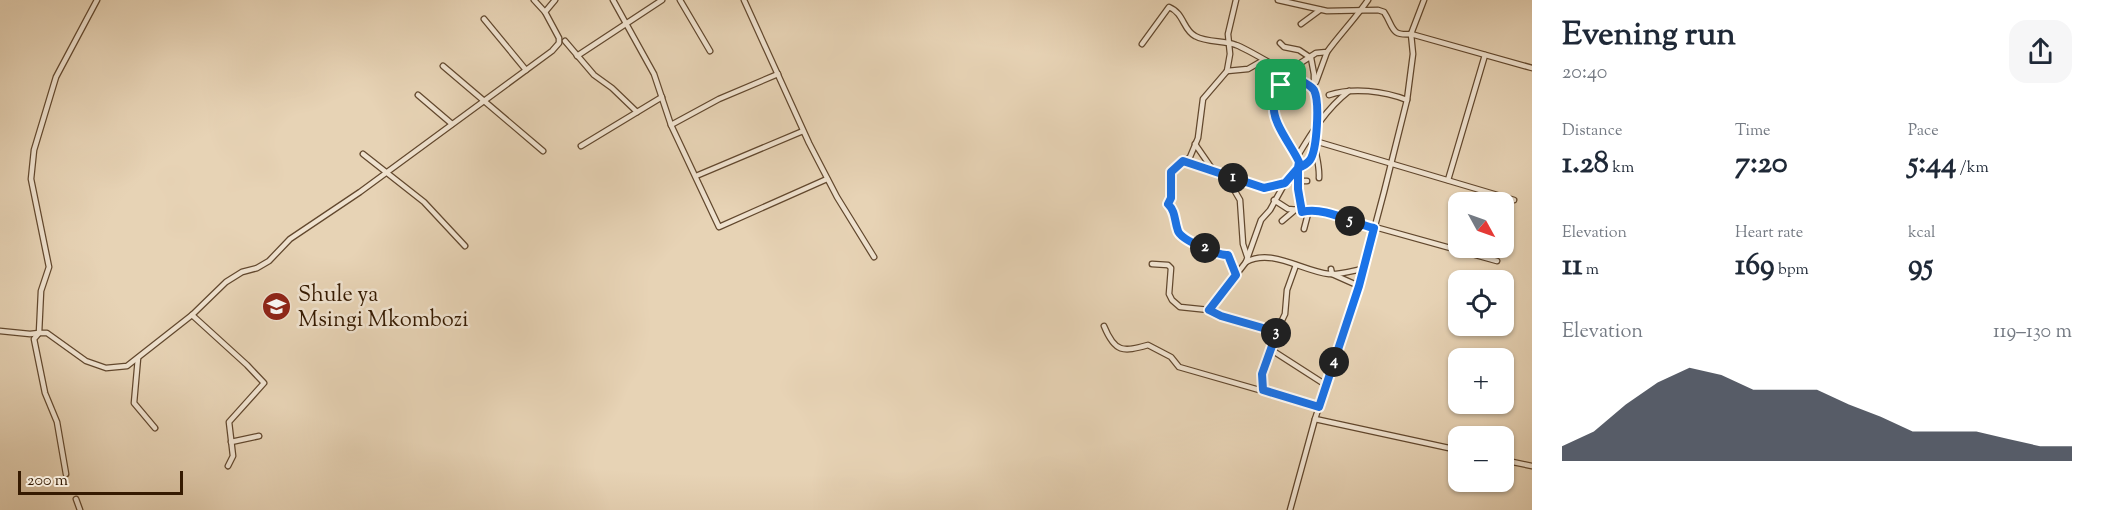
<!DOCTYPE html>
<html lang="en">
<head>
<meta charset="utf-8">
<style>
  :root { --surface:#fff; --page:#f6f6f7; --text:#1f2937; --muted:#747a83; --accent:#111827 }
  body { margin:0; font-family:"Sorts Mill Goudy",serif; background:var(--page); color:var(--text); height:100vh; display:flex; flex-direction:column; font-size:22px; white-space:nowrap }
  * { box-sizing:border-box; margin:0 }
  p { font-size:20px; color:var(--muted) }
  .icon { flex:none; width:33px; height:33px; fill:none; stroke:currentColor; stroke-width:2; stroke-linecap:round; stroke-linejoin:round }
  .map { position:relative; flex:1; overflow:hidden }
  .sheet { display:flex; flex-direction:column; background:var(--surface); width:570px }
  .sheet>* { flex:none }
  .needle { width:39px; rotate:130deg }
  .tools { position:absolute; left:1448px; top:192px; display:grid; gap:12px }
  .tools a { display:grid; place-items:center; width:66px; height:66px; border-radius:12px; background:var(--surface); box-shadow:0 2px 4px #0004; font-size:30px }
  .scale { position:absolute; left:18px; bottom:15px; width:165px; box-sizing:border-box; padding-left:6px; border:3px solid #351a01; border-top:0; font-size:16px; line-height:21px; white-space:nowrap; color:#351a01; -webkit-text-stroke:4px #efe2cf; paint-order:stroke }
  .pin { position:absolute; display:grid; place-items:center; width:51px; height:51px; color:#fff; margin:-26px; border-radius:12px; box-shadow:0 3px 9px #0006 }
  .km { position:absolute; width:30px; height:30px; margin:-15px; border-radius:50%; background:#222; color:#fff; font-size:16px; line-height:30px; text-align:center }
  .round { display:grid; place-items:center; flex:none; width:63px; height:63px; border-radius:18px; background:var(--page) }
  .headline { display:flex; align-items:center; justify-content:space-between; height:102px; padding:0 30px }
  h1 { font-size:33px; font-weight:700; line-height:45px }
  .figures { display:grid; grid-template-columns:repeat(3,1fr); gap:9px; height:102px; padding:6px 30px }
  .figures div { display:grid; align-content:center }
  .figures b { font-size:30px; font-weight:700 }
  .figures small { font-size:16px; font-weight:400 }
  .figures p { font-size:16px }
  .chart { height:168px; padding:12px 30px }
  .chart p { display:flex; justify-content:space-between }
  .chart svg { width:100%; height:108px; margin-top:6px; fill:var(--accent); opacity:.7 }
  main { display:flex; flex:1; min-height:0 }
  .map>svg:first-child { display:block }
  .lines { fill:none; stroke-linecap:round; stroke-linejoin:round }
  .minor-casing { stroke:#62482e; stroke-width:7 }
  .minor { stroke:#efe2cf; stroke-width:4.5 }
  .route-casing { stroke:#fff; stroke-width:12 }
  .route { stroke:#1a73e8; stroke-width:8 }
  .labels { text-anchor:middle; stroke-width:5; stroke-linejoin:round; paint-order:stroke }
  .poi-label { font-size:22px; fill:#351a01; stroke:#efe2cf; text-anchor:start }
</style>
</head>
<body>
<main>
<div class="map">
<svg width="1532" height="510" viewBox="0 0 1532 510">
  <rect width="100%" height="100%" fill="#e7d3b5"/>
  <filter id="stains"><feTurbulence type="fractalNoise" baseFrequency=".00333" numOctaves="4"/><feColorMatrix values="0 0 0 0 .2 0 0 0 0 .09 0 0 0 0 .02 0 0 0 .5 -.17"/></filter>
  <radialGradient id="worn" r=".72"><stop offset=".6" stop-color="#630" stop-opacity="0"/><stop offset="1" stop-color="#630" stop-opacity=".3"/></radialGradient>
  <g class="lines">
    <defs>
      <g id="minor">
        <path d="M97,0L56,77L34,150L31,179L49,267L41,291L39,333H47L86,361L106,368L127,366L192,315L226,282L242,272L257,268L269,261L290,239L360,192L552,51L559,43V38L545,12L555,0"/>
        <path d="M534,0L545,12"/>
        <path d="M613,0L654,74L671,125L719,227L827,179"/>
        <path d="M680,0L710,51"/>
        <path d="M744,0L809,143L837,197L874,257"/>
        <path d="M1278,0L1327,11L1378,10L1384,12C1394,27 1390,36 1411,34L1532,68"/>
        <path d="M484,19L526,70"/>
        <path d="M1301,24L1320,10"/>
        <path d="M565,41L594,75L612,88L637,112"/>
        <path d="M1280,43L1284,47L1299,50L1311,58L1314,74V90"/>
        <path d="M1142,44L1169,7C1184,13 1183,30 1195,36C1208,43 1223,40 1236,45C1245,48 1312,86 1314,92C1317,97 1319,113 1318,119C1318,125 1315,131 1314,137C1314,151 1320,163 1319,178"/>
        <path d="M577,56L662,0"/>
        <path d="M443,66L543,151"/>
        <path d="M1227,71L1248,69L1262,61"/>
        <path d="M1316,82L1327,52"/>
        <path d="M418,95L452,124"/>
        <path d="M1329,95C1353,87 1384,91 1407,100"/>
        <path d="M671,125L719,99L778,74"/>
        <path d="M1315,141L1514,200"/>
        <path d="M1195,144L1213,170L1233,188L1240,200L1243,244L1247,256"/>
        <path d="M581,146L662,97"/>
        <path d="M363,154L424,202L465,246"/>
        <path d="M1297,157C1312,132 1326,109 1349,91"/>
        <path d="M1183,161L1264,188L1285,183"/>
        <path d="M696,176L803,131"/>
        <path d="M1448,180L1485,55"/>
        <path d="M1287,181H1307"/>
        <path d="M1274,200L1288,209L1321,212L1497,261"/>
        <path d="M1302,212L1298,189L1299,162L1287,144L1274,111V103L1285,73L1316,53L1327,52C1340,34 1355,19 1368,0"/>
        <path d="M1282,221L1295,210"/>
        <path d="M1304,229L1309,210"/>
        <path d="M1246,262C1272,248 1302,271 1329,274C1339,275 1352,271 1362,269"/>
        <path d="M1152,264L1168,265L1171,268L1169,294L1172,300L1180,307L1209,310L1221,316L1277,332"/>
        <path d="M1331,269L1332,274L1359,286"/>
        <path d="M1236,275L1228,255C1216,257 1187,241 1178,232L1174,210L1168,204L1171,198V172L1190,157L1198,138L1203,99L1227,71L1230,54L1228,34L1236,0"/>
        <path d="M1209,310L1246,262L1261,220L1270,210L1285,183L1295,171L1311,159L1316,147"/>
        <path d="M192,315L247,365L264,383L229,422L233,456L228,466"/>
        <path d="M1104,326C1115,353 1123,352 1148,345L1171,357L1179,367L1319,407"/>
        <path d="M0,331L30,334L39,333"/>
        <path d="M39,333L34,339L45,393L57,422L66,474"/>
        <path d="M1270,349L1326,385"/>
        <path d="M138,358L134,403L155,428"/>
        <path d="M1263,390L1262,373L1273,339L1285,314L1287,290L1296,265"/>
        <path d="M1315,419L1458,450"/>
        <path d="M231,442L259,436"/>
        <path d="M1503,460L1532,466"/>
        <path d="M76,499L80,510"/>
        <path d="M1290,510L1315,419L1359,286L1384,192L1407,100L1413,54L1411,34L1424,0"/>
      </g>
    </defs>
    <use href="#minor" class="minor-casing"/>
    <use href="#minor" class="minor"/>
  </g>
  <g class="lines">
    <defs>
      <path id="route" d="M1281,85C1278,91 1275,97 1274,104C1271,122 1292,146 1299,162L1298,168L1285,183L1264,188L1183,161L1171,172V198L1168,204C1176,212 1174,220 1178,231C1181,240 1219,256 1228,255L1236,275L1209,310L1221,316L1277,332L1262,374L1263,390L1319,407L1359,286L1374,228C1352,223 1324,206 1302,212L1298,189V168C1303,166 1307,164 1310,160C1317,150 1320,102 1314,90C1309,83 1293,77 1285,73L1281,85"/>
    </defs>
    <use href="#route" class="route-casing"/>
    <use href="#route" class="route"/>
  </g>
  <defs>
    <symbol id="school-disc" viewBox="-11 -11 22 22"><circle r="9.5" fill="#8f2418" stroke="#efe2cf"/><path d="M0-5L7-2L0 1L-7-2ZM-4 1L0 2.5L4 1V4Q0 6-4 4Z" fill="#fff"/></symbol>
  </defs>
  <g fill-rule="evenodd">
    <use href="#school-disc" x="260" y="290" width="33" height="33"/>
  </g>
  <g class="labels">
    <g class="poi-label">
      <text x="298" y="301">Shule ya<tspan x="298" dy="25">Msingi Mkombozi</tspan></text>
    </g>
  </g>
  <rect width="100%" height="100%" filter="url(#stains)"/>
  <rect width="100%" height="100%" fill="url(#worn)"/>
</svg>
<div class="tools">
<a><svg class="needle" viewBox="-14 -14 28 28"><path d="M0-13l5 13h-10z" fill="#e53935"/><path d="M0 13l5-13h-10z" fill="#747a83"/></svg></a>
<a><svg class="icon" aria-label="locate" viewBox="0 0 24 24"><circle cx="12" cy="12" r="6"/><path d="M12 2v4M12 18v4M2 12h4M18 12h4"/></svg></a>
<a>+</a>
<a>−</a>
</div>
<div class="scale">200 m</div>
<div class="pin" style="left:1281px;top:85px;background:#1e9e55"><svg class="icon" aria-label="arrive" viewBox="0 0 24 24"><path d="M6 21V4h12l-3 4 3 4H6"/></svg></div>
<b class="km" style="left:1233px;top:178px">1</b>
<b class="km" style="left:1205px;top:248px">2</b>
<b class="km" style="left:1276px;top:333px">3</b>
<b class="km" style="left:1334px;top:362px">4</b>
<b class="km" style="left:1350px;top:221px">5</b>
</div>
<section class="sheet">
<div class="headline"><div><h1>Evening run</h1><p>20:40</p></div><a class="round"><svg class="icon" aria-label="share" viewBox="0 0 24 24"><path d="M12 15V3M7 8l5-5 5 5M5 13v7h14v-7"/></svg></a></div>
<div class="figures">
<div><p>Distance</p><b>1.28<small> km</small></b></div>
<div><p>Time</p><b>7:20</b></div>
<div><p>Pace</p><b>5:44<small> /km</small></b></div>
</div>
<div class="figures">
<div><p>Elevation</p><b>11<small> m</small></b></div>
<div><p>Heart rate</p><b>169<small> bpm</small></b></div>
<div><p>kcal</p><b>95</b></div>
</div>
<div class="chart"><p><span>Elevation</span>119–130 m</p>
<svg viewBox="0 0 160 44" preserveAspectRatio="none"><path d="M0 44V38L10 32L20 21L30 12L40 6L50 9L60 15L70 15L80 15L90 21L100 26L110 32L120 32L130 32L140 35L150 38L160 38V44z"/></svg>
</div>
</section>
</main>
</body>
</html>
